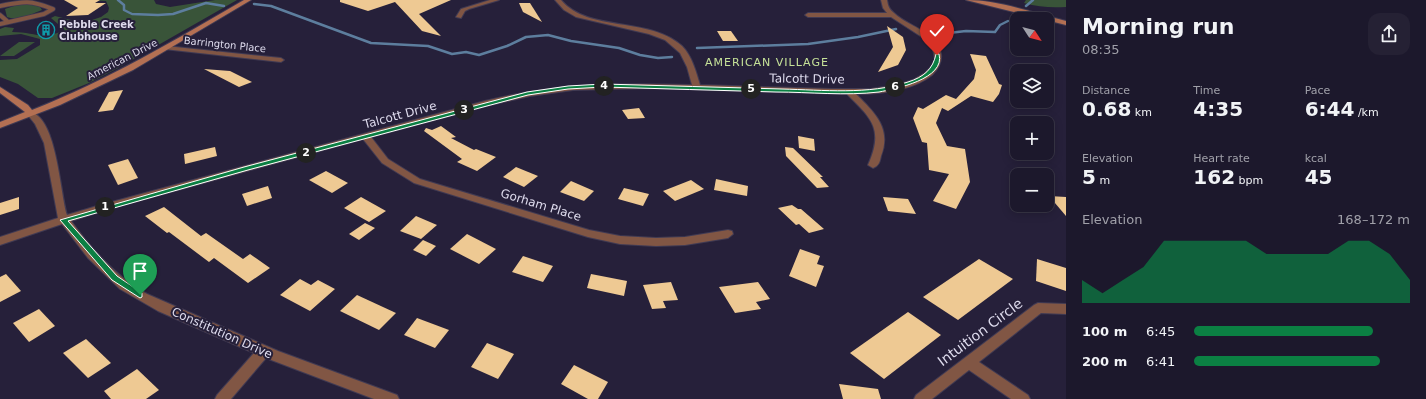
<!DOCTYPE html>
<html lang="en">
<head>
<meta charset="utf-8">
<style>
  :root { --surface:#1c182c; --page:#252134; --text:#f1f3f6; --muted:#a0a0a9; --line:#3a3748; --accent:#0b8043 }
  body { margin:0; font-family:"DejaVu Sans",sans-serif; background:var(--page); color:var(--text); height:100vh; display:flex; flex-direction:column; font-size:15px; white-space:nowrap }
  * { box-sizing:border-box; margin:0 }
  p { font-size:13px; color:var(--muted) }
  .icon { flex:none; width:22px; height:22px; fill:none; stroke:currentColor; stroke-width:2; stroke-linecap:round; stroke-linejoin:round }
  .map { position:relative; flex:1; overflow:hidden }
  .details { display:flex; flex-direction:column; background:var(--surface); width:360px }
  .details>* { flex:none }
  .needle { width:26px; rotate:126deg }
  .buttons { position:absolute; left:1010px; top:12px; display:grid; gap:8px }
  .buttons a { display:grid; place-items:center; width:44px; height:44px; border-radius:8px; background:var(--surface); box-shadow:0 2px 10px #0003,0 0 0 1px var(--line); font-size:20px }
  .pin { position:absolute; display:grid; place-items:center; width:34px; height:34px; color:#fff; margin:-41px -17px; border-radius:50% 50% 50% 0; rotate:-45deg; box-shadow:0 0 4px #0007 }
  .pin .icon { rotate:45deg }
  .km { position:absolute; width:20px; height:20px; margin:-10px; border-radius:50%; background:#222; color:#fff; font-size:11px; line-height:20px; text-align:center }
  .round { display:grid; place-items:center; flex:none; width:42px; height:42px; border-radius:12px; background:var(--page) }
  .overview { display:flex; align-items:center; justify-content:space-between; height:68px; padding:0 16px }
  h1 { font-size:22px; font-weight:800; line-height:30px }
  .metrics { display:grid; grid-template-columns:repeat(3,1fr); gap:6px; height:68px; padding:4px 16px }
  .metrics div { display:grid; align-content:center }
  .metrics b { font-size:20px; font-weight:800 }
  .metrics small { font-size:11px; font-weight:400 }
  .metrics p { font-size:11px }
  .chart { height:112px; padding:8px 16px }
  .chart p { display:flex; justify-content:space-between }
  .chart svg { width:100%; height:72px; margin-top:4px; fill:var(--accent); opacity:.7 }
  ul { padding:0 16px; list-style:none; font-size:13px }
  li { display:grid; grid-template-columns:64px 48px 1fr; align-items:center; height:30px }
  li i { height:10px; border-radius:5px; background:var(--accent) }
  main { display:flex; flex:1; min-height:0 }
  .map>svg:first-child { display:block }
  .green { fill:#395439 }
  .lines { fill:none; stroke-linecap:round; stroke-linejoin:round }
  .stream { stroke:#5d7e9e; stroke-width:2.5 }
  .building { fill:#eec993 }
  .lane-casing { stroke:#403a53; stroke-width:5.5 }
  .street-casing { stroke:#403a53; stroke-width:2 }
  .secondary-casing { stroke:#403a53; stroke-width:2 }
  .lane { stroke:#815644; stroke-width:4 }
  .street { fill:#815644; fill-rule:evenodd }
  .secondary { fill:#b47053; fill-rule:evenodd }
  .route { fill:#0b8043; stroke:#fff }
  .labels { text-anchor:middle; stroke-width:4; stroke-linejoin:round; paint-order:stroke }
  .far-poi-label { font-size:10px; font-weight:bold; fill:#dedbed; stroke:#26203a; text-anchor:start }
  .far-street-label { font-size:10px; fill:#dedbed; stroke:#26203a }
  .far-neighbourhood-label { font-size:11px; letter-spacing:1px; fill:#c5e198; stroke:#26203a }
  .street-label { font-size:12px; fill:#dedbed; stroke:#26203a }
  .near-street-label { font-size:14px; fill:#dedbed; stroke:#26203a }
</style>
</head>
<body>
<main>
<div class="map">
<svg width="1066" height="399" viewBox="0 0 1066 399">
  <rect width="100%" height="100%" fill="#26203a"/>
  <g class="green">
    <path d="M80,0H154L156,4L170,7L215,0H237L118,68L89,83L52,98H38L18,84L0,77V60L17,59L40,45V39L21,34L0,36V29L5,27L14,28L12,32C36,32 41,41 65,30L51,18L55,16L83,23L101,17L108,12L109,8L106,1Z"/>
    <path d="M1026,0H1066V7C1051,8 1038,7 1024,3Z"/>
    <path d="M20,4H38L42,10C32,14 18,21 7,17L5,9Z"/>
    <path d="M19,42H35L14,56H0Z"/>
  </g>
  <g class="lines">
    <g class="stream">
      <path d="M118,0L124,5V10L132,14L158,15L173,14L206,3L224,6"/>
      <path d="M254,4L271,6L371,43L428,46L452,54L466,52L479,55L507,46L526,37L548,35L571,41L619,48L640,55L658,58L672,57"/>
      <path d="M1026,6L1033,0"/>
      <path d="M940,34L966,31L995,32L1000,25L1008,21"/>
      <path d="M697,48L808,44L858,37L896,29"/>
    </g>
  </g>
  <g class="building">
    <path d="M64,0H100L95,3H106L88,15L66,16L78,8Z"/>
    <path d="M340,0H451L419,14L441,36L422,31L395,2L368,11L340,2Z"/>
    <path d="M519,3H530L542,22L523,12Z"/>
    <path d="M887,26L903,37L906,50L898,65L878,72L893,47Z"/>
    <path d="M717,31H731L738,41H723Z"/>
    <path d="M970,54L986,56L999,84L1002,85L999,94L993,102L971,96L948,111L942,108L936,123L947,146L965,149L970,182L956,209L933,201L949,174L929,170L927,143L922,142L913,118L918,107L923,109L946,95L956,99L974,79L976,70Z"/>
    <path d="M204,69L230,71L252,82L239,87Z"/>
    <path d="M123,90L113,110L98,112L109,92Z"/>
    <path d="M639,108L645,118L628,119L622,110Z"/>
    <path d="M441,126L456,137L451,138L474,150L476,149L496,157L477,171L457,162L462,159L424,131L426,128L432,130Z"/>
    <path d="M798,136L814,139L815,151L799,148Z"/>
    <path d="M215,147L217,156L185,164L184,154Z"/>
    <path d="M785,147L793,148L823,177H820L829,187L817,188L786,156Z"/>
    <path d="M128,159L138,178L118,185L108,165Z"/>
    <path d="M516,167L538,176L524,187L503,177Z"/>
    <path d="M326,171L348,183L332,193L309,180Z"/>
    <path d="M716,179L748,186L747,196L714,190Z"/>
    <path d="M691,180L704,189L675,201L663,191Z"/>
    <path d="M571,181L594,191L584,201L560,192Z"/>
    <path d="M268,186L272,198L247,206L242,194Z"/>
    <path d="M624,188L649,194L643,206L618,199Z"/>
    <path d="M1049,196L1066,197V216Z"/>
    <path d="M19,197V209L0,215V203Z"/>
    <path d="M361,197L386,211L369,222L344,208Z"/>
    <path d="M883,197L908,199L916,214L888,211Z"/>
    <path d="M792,205L798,209H801L824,229L809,233L799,224L796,225L778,208Z"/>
    <path d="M164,207L201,236L206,233L243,259L250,254L270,268L248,283L214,258L209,262L169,232L167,233L145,216Z"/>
    <path d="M416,216L437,225L421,239L400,231Z"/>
    <path d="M365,223L375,228L359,240L349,234Z"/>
    <path d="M467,234L496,249L479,264L450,249Z"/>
    <path d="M423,240L436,246L426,256L413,250Z"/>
    <path d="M800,249L820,256L817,264L824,266L816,287L789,276Z"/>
    <path d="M523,256L553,266L543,282L512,272Z"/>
    <path d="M979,259L1013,279L958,320L923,297Z"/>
    <path d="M1037,259L1066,268V291L1036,281Z"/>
    <path d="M6,274L21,291L0,302V277Z"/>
    <path d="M591,274L627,281L624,296L587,288Z"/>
    <path d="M300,279L311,285L318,280L335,289L310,311L280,295Z"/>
    <path d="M671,282L678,300L663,301L666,308L652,309L643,285Z"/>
    <path d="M758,282L770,299L756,302L761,309L735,313L719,287Z"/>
    <path d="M357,295L396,313L379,330L340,311Z"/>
    <path d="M39,309L55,326L29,342L13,323Z"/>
    <path d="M908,312L941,335L884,379L850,353Z"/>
    <path d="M417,318L449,330L435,348L404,335Z"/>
    <path d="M86,339L111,363L88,378L63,353Z"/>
    <path d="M487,343L514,354L498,379L471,367Z"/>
    <path d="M574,365L608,382L598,399H588L561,384Z"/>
    <path d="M137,369L159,390L146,399H111L104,391Z"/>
    <path d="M839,384L878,389L881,399H843Z"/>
  </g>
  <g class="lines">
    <defs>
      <g id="lane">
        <path d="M0,6C25,1 30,0 53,9L44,14L0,24"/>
        <path d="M0,15L7,21"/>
      </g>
      <g id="street">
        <path d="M490,0H499L469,9L465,11L461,18L456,17L461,9Z"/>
        <path d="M555,0H561C589,33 649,16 682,46C692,56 696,72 700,85L832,89H871L897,85L913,80L925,73L933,65L935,59L933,49L928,41L891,17H808L805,15L808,13H887L883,8L881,0H887C888,6 889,9 894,13C908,27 937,31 941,54C942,62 938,69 932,75C912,91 880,94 856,94C874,112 892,128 881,156C880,161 879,166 873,168L868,165C884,129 872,119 847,94L649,88L573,90L530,96L490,105L371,137L388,159L420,179L589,230L620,236L656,238L685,237L728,230L732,231L733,234L728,238L685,245L656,246L620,244L588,237L414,183L382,163L363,139L105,210L71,221C92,250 116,277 147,294L278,351L397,395L399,399H374L266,358L231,399H215L217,395L254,353L158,311L120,289L88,258L62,224L0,245V237L58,218L44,143L35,124L27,114L31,112C57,119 60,193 67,215L97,206L485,101C557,83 619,83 692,85L687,67L680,53L665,40L649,34L576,17L564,10Z"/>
        <path d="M166,46L281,58L284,60L281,62L164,49L163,48Z"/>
        <path d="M1038,303L1066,304V314L1041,313L979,362L1028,395L1030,399H1011L969,370L932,399H914L916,395L1034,305Z"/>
      </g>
      <g id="secondary">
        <path d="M244,0H251L133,70L60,105L0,128V122L25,112L0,93V87L28,105L32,110C106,81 175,40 244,0Z"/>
        <path d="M966,0C999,0 1034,13 1066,21V25Z"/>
      </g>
    </defs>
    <use href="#lane" class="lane-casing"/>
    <use href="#street" class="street-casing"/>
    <use href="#secondary" class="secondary-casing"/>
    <use href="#lane" class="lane"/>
    <use href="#street" class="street"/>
    <use href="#secondary" class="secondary"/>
  </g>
  <path class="route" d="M936,54H939C946,79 895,89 879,92C845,96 809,92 776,92C718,90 661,89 603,87L568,89L528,95L248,170L68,221L117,276L142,293V297L140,298L112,280L60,220L244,167L527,92L568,86L603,84C663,86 722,87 782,89C823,90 869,95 908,82C924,77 933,69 936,54Z"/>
  <defs>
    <symbol id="building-ring" viewBox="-11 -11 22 22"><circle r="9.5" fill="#26203a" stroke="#0f9aa8" stroke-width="1.5"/><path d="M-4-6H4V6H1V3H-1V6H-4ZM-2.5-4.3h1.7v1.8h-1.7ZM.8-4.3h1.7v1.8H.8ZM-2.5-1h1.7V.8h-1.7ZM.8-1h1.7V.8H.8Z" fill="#0f9aa8"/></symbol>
  </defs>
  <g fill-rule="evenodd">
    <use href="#building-ring" x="36" y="20" width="20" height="20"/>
  </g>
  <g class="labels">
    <g class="far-poi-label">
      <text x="59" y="28">Pebble Creek<tspan x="59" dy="12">Clubhouse</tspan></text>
    </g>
    <g class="far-street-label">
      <text transform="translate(225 44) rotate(6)" y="4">Barrington Place</text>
      <text transform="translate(122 59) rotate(-27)" y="4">American Drive</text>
    </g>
    <g class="far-neighbourhood-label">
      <text x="767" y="66">AMERICAN VILLAGE</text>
    </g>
    <g class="street-label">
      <text transform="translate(807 79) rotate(1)" y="4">Talcott Drive</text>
      <text transform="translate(400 115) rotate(-15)" y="4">Talcott Drive</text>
      <text transform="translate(541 205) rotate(17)" y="4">Gorham Place</text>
      <text transform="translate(222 333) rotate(24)" y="4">Constitution Drive</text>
    </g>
    <g class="near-street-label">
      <text transform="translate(980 332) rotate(-37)" y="5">Intuition Circle</text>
    </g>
  </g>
</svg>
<div class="buttons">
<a><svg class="needle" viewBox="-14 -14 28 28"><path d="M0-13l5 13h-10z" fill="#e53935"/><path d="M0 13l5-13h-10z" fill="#a0a0a9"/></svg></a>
<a><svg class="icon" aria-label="layers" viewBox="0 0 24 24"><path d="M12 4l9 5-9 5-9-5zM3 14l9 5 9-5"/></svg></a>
<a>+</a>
<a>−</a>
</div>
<div class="pin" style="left:140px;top:295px;background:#1e9e55"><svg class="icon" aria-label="arrive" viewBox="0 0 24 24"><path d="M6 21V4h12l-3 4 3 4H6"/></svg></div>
<div class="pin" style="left:937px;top:55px;background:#d93025"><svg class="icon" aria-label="check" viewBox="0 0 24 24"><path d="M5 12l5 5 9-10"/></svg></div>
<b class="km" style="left:105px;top:207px">1</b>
<b class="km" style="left:306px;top:153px">2</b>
<b class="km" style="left:464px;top:110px">3</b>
<b class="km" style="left:604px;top:86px">4</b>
<b class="km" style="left:751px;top:89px">5</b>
<b class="km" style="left:895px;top:87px">6</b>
</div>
<section class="details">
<div class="overview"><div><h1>Morning run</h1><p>08:35</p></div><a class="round"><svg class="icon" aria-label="share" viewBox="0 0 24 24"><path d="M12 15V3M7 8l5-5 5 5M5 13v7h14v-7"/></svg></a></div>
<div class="metrics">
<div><p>Distance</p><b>0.68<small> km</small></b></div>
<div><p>Time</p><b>4:35</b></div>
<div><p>Pace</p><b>6:44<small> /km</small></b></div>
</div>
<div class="metrics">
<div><p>Elevation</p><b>5<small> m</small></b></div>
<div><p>Heart rate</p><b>162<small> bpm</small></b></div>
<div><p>kcal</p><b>45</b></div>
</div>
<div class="chart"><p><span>Elevation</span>168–172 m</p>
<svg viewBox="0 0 160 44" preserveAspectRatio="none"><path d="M0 44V30L10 38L20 30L30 22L40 6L50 6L60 6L70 6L80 6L90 14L100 14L110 14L120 14L130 6L140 6L150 14L160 30V44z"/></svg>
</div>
<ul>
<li><b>100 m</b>6:45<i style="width:83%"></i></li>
<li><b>200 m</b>6:41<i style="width:86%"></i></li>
</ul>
</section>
</main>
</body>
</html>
